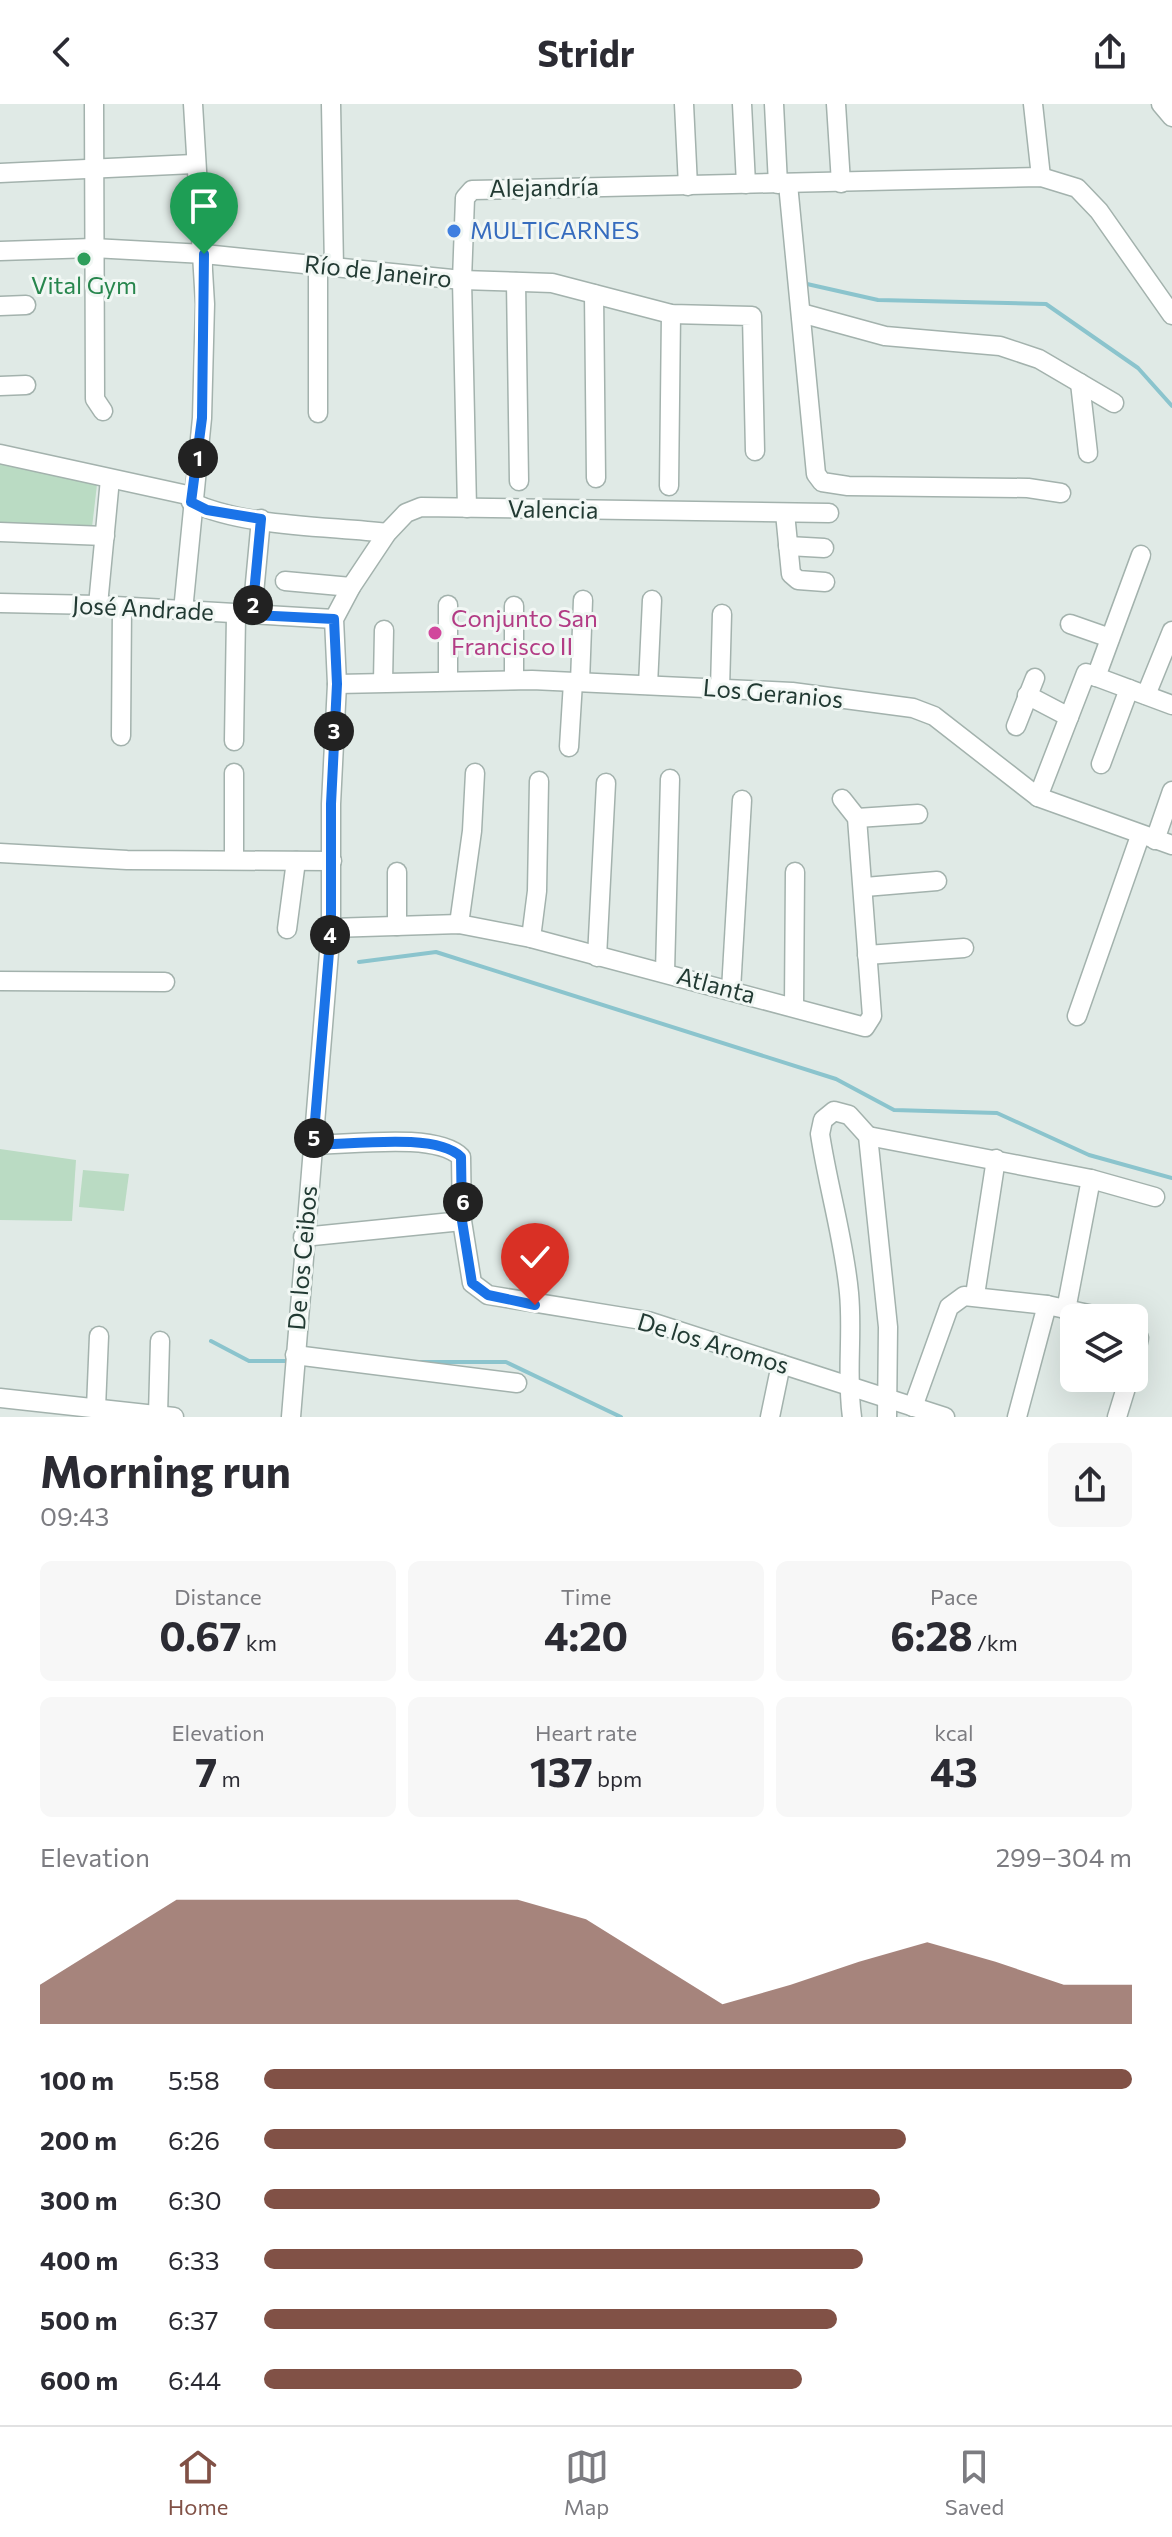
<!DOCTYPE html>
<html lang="en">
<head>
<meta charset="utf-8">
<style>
  :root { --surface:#fff; --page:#f7f7f7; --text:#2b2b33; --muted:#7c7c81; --line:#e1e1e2; --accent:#815146 }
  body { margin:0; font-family:Commissioner,sans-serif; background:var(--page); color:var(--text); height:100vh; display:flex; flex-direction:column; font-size:30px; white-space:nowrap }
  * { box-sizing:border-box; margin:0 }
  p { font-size:26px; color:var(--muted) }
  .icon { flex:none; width:44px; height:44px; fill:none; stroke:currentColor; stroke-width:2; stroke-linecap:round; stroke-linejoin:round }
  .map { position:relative; height:1313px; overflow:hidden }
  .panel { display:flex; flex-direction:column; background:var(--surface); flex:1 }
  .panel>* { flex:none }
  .tools { position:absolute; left:1060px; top:1200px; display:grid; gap:16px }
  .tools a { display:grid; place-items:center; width:88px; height:88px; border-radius:12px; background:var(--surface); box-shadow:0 8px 32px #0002; font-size:40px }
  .pin { position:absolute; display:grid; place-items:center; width:68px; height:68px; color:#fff; margin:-82px -34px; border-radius:50% 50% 50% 0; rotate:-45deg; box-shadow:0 0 8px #0007 }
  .pin .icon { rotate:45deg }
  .km { position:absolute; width:40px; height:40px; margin:-20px; border-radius:50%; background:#222; color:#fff; font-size:22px; line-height:40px; text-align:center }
  .round { display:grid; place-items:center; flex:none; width:84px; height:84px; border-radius:12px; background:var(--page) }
  .summary { display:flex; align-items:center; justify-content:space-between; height:136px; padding:0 40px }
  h1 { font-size:44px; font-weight:700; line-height:60px }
  .stats { display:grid; grid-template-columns:repeat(3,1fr); gap:12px; height:136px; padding:8px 40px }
  .stats div { display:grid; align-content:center; border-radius:12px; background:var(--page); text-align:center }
  .stats b { font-size:40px; font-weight:700 }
  .stats small { font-size:22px; font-weight:400 }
  .stats p { font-size:22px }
  .chart { height:224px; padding:16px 40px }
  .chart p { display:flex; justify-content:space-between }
  .chart svg { width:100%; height:144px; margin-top:8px; fill:var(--accent); opacity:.7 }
  ul { padding:0 40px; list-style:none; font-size:26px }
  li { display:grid; grid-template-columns:128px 96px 1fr; align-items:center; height:60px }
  li i { height:20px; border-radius:10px; background:var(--accent) }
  header { display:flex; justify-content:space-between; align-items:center; height:104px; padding:0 40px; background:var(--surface); font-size:36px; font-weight:700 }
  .dock { display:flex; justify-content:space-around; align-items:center; height:112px; border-top:2px solid var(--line); background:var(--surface); font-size:22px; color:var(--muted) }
  .dock a { display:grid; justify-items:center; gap:4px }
  .dock .current { color:var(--accent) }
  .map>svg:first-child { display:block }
  .green { fill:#badbc3 }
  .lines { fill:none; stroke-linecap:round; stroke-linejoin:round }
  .stream { stroke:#8bc4cd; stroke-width:4 }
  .minor-casing { stroke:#a3b2ad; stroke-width:21 }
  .minor { stroke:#fff; stroke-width:18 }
  .route-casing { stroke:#fff; stroke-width:16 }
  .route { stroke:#1a73e8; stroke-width:10 }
  .shop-dot { fill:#3f7fe0; stroke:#f1f7f4; stroke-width:3 }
  .leisure-dot { fill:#2e9e5b; stroke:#f1f7f4; stroke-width:3 }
  .hotel-dot { fill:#d1479c; stroke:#f1f7f4; stroke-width:3 }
  .labels { text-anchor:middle; stroke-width:6; stroke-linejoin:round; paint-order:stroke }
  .street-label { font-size:24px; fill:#223a33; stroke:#f1f7f4 }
  .shop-label { font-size:24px; fill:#366cbe; stroke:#f1f7f4; text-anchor:start }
  .leisure-label { font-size:24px; fill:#27864d; stroke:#f1f7f4 }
  .hotel-label { font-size:24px; fill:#b23c85; stroke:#f1f7f4; text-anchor:start }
</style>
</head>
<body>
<header><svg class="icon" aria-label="back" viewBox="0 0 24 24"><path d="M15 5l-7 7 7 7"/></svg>Stridr<svg class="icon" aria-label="share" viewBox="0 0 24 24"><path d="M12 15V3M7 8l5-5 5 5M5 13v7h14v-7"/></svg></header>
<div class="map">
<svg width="1172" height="1313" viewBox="0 0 1172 1313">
  <rect width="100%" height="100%" fill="#e0eae6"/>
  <g class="green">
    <path d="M0,350L98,372L91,432L0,428Z"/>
    <path d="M0,1045L76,1056L72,1117L0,1116Z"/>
    <path d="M83,1066L129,1070L124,1107L79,1103Z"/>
  </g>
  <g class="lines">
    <g class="stream">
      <path d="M807,180L878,196L1046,200L1138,264L1172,302"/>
      <path d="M359,858L436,848L836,975L894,1006L997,1009L1089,1051L1172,1074"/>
      <path d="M211,1237L249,1257H292"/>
      <path d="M417,1258H506L621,1313"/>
    </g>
    <defs>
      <g id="minor">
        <path d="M94,0L95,295L103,307"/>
        <path d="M331,0L334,164"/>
        <path d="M684,0L688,82"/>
        <path d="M742,0L746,80"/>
        <path d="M774,0L778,80"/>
        <path d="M836,0L841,79"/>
        <path d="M1033,0L1041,73"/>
        <path d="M1161,0L1172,13"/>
        <path d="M0,69L194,60"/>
        <path d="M788,80L816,370L822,378L848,382L1028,384L1061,389"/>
        <path d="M0,147L93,144L204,150L462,176L552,179L671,210L752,212L755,347"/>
        <path d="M516,178L519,377"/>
        <path d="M594,190L596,374"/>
        <path d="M0,202L26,201"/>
        <path d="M801,209L885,232L1000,242L1039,255L1114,299"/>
        <path d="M1080,279L1088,349"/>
        <path d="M0,282L26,281"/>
        <path d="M318,309V162"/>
        <path d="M0,350L192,392"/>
        <path d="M669,382L671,210"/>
        <path d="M191,398C244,423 328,422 387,429"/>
        <path d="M467,404L462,176L465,94L472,86L1041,73L1077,84L1099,107L1172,211"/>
        <path d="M785,409L791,470L798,476L825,478"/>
        <path d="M0,428L105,432"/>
        <path d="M788,442L824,444"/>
        <path d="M285,477L351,483"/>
        <path d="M0,499L98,501L334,515"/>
        <path d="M98,501L110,375"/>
        <path d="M183,507L202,314L205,200L193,0"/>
        <path d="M252,511L261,415"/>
        <path d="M1070,520L1110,534"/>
        <path d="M1096,573L1141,451"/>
        <path d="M514,576V502"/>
        <path d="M448,577V501"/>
        <path d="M383,578L384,526"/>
        <path d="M580,578L583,496"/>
        <path d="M337,580L532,576L792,588L913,604L934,612L1038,693L1172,741"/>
        <path d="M648,581L652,496"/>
        <path d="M720,585L722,510"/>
        <path d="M1027,591L1069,613"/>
        <path d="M1146,591L1172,527"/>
        <path d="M1016,622L1035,574"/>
        <path d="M121,632L122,503"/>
        <path d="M234,637L236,511"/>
        <path d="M569,643L573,578"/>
        <path d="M1101,660L1129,585"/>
        <path d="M234,669V756"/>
        <path d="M1038,693L1086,569L1172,601"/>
        <path d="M857,714L918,710"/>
        <path d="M1155,736L1172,687"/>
        <path d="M0,749L127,756L332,757"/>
        <path d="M397,768V822"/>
        <path d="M865,783L937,777"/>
        <path d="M459,820L472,727L475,669"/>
        <path d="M331,824L459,820L531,834L865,923L872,912L857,714L842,695"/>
        <path d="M287,825L296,757"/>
        <path d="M531,834L537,787L539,677"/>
        <path d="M867,851L964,844"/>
        <path d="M597,853L606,679"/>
        <path d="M665,868L670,675"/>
        <path d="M0,877L165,878"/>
        <path d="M731,886L742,696"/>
        <path d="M794,902L795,768"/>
        <path d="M1077,912L1140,732"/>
        <path d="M868,1032L1091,1075L1155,1093"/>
        <path d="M313,1041C350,1041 436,1028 461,1053L462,1117L472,1179L488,1191L648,1217L945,1313"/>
        <path d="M303,1133L462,1117"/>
        <path d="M975,1191L996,1055"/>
        <path d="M1066,1206L1091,1075"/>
        <path d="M1134,1224L1139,1234L1134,1256"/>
        <path d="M295,1251L517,1279"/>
        <path d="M0,1294L174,1313"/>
        <path d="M913,1303L949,1203L964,1192L1047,1201L1107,1214"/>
        <path d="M96,1304L99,1232"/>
        <path d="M158,1311L160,1237"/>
        <path d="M291,1313L331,824V700L337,580L334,515L351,483L387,429L406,409L421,403L829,409"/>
        <path d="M770,1313L781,1260"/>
        <path d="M852,1313C846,1271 853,1231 849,1189C844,1135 828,1083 820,1030L823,1016L834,1007L849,1011L868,1032L888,1223L887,1313"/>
        <path d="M1017,1313L1047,1201"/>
        <path d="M1117,1313L1129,1274"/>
      </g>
    </defs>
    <use href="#minor" class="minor-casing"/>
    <use href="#minor" class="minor"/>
  </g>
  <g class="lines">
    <defs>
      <path id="route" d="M204,150L202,314L191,398L207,406L261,415L252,511L334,515L337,580L331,700V824L313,1041C350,1041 436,1028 461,1053L462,1117L472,1179L488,1191L535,1201"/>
    </defs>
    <use href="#route" class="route-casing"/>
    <use href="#route" class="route"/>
  </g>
  <circle class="shop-dot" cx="454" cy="127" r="8"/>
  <circle class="leisure-dot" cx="84" cy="155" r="8"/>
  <circle class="hotel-dot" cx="435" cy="529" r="8"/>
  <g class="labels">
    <g class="street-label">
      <text transform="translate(544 84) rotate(-1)" y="8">Alejandría</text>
      <text transform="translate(378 168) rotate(6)" y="8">Río de Janeiro</text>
      <text transform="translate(553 406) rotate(1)" y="8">Valencia</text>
      <text transform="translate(143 505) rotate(3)" y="8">José Andrade</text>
      <text transform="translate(773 590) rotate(5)" y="8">Los Geranios</text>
      <text transform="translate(716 882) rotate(15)" y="8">Atlanta</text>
      <text transform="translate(303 1154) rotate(-85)" y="8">De los Ceibos</text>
      <text transform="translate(713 1240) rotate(17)" y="8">De los Aromos</text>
    </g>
    <g class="shop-label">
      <text x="470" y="135">MULTICARNES</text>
    </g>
    <g class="leisure-label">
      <text x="84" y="190">Vital Gym</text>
    </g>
    <g class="hotel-label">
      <text x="451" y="523">Conjunto San<tspan x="451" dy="28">Francisco II</tspan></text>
    </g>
  </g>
</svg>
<div class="tools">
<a><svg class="icon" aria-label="layers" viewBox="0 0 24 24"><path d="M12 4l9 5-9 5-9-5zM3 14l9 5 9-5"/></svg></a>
</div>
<div class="pin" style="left:204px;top:150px;background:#1e9e55"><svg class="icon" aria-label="arrive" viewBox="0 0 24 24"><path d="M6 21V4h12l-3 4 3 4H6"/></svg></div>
<div class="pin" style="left:535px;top:1201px;background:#d93025"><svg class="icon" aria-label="check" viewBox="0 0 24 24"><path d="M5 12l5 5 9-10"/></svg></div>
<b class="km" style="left:198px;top:354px">1</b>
<b class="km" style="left:253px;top:501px">2</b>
<b class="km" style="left:334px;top:627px">3</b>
<b class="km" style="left:330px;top:831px">4</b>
<b class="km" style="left:314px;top:1034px">5</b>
<b class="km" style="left:463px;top:1098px">6</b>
</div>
<section class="panel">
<div class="summary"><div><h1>Morning run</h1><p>09:43</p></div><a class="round"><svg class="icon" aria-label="share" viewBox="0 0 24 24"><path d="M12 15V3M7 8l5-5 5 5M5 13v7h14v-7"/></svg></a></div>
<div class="stats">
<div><p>Distance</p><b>0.67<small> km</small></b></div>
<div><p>Time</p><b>4:20</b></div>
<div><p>Pace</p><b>6:28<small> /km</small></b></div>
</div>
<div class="stats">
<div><p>Elevation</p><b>7<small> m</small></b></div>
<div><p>Heart rate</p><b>137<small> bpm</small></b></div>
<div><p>kcal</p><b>43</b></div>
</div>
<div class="chart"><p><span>Elevation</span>299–304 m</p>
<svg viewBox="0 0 160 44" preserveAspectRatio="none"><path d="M0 44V32L10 19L20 6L30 6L40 6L50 6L60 6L70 6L80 12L90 25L100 38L110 32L120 25L130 19L140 25L150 32L160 32V44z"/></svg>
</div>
<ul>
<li><b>100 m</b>5:58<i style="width:100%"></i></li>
<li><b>200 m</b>6:26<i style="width:74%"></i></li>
<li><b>300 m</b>6:30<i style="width:71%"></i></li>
<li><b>400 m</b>6:33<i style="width:69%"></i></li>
<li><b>500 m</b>6:37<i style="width:66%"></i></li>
<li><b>600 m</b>6:44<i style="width:62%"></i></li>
</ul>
</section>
<nav class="dock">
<a class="current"><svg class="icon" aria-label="home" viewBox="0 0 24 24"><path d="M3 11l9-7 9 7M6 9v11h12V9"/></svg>Home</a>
<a><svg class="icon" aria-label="map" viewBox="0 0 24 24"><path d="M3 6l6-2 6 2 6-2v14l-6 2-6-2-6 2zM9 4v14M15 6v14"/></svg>Map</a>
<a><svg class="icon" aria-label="saved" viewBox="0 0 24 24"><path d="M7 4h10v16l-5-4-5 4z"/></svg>Saved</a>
</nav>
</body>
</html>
